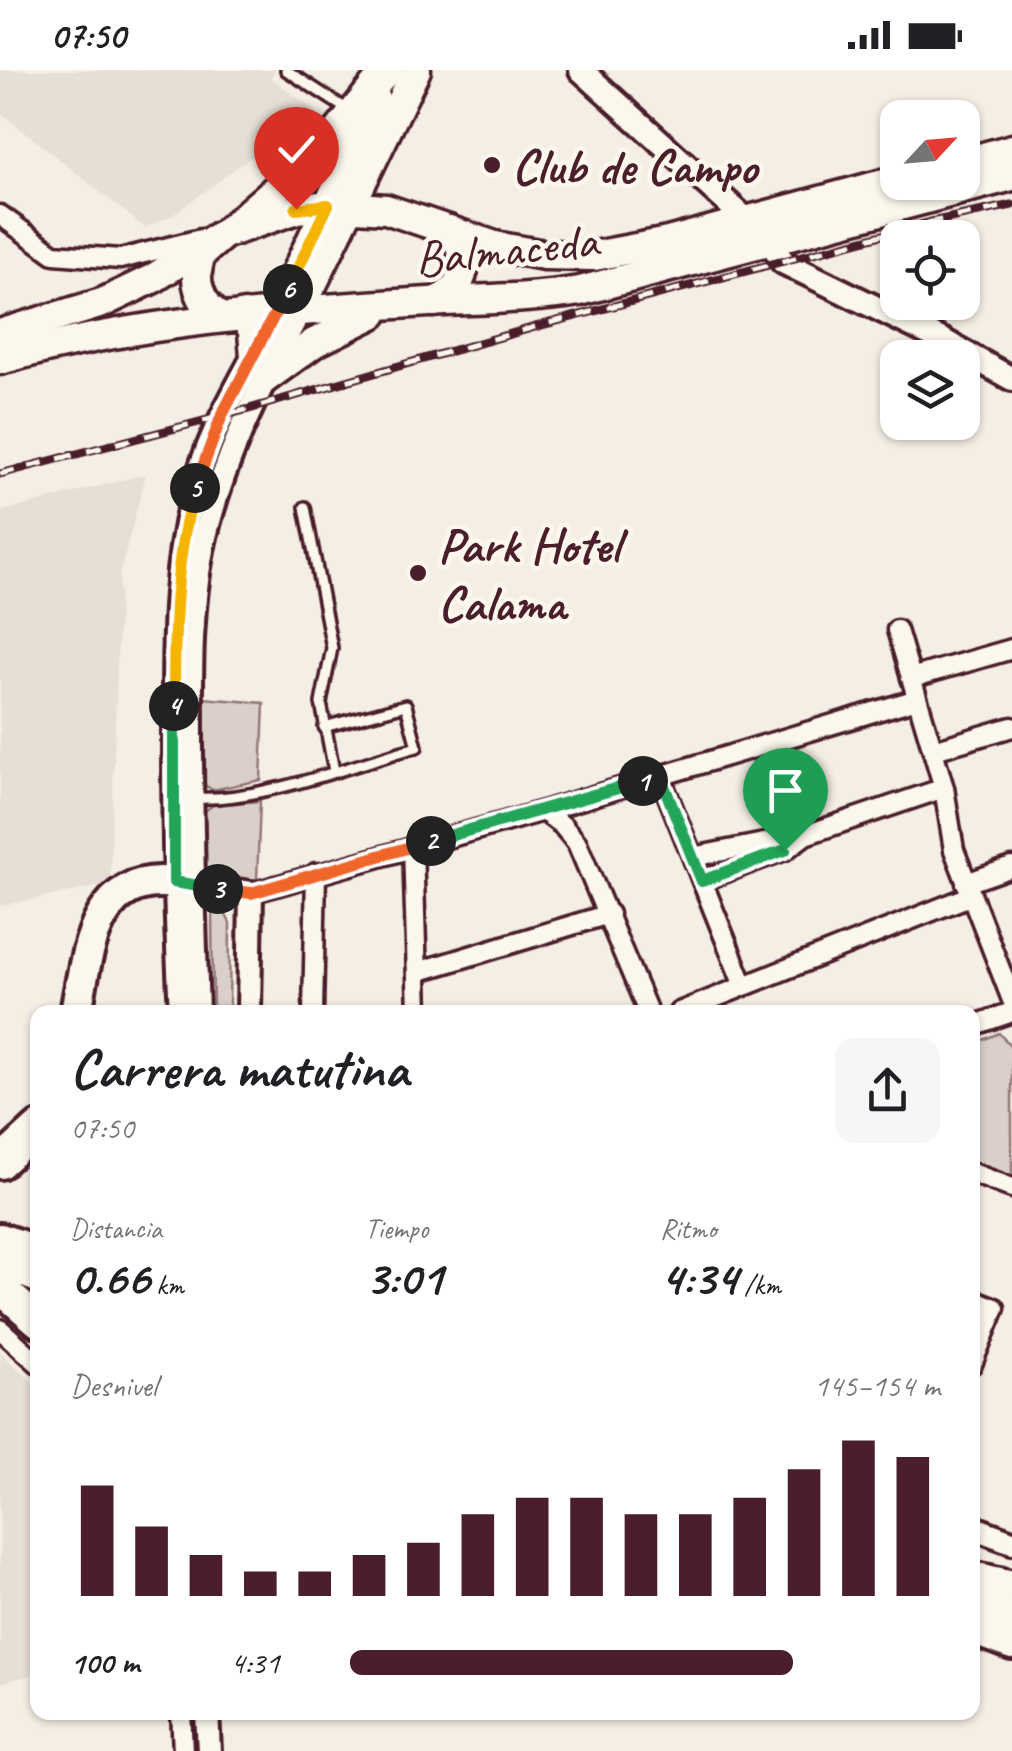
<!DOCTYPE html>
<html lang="es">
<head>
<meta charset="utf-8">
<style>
  :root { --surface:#fff; --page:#f6f6f6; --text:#202124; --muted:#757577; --accent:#4a1f2b }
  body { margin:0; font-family:Caveat,sans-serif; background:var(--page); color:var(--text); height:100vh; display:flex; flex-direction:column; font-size:38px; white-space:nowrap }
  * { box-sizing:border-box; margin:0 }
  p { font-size:32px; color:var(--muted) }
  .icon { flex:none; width:55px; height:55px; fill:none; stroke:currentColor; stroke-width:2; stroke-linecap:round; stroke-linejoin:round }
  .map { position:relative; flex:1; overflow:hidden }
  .sheet { position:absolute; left:30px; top:935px; width:950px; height:715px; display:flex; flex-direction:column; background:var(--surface); border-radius:20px; box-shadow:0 2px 8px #0004 }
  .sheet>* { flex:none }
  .needle { width:65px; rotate:64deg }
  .tools { position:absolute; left:880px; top:30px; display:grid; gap:20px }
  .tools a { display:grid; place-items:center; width:100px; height:100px; border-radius:20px; background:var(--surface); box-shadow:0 2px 8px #0004; font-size:50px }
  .pin { position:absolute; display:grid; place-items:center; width:85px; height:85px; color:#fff; margin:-102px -42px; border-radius:50% 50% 50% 0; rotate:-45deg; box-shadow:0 0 10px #0007 }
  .pin .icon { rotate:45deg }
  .km { position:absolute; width:50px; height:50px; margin:-25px; border-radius:50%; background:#222; color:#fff; font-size:28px; line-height:50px; text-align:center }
  .round { display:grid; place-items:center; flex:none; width:105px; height:105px; border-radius:20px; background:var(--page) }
  .headline { display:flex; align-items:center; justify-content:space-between; height:170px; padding:0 40px }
  h1 { font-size:55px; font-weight:700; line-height:75px }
  .metrics { display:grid; grid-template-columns:repeat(3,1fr); gap:15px; height:170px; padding:10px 40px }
  .metrics div { display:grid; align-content:center }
  .metrics b { font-size:50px; font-weight:700 }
  .metrics small { font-size:28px; font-weight:400 }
  .metrics p { font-size:28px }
  .chart { height:280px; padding:20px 40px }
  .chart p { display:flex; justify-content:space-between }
  .chart svg { width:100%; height:180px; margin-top:10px; stroke:var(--accent); stroke-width:6 }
  ul { padding:0 40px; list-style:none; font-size:32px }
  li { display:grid; grid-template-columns:160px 120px 1fr; align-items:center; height:75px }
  li i { height:25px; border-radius:12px; background:var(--accent) }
  .status { display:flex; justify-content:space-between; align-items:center; height:70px; padding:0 50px; background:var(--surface); direction:ltr }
  .status svg { height:28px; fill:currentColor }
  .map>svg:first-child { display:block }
  .built { fill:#e7dfd6 }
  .green { fill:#dbd0c9; stroke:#92787a; stroke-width:2.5 }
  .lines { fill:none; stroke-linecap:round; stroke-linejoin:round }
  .service-casing { stroke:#4a1f2b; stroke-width:16 }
  .minor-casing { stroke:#4a1f2b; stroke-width:25 }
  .tertiary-casing { stroke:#4a1f2b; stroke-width:30 }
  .primary-casing { stroke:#4a1f2b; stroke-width:35 }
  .trunk-casing { stroke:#4a1f2b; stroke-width:38 }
  .service { stroke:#fbf7ec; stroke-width:9 }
  .minor { stroke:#fbf7ec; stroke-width:18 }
  .tertiary { stroke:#fbf7ec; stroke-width:22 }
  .primary { stroke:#fbf7ec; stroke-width:28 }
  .trunk { stroke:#fbf7ec; stroke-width:30 }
  .rail-casing { stroke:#4a1f2b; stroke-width:9 }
  .rail { stroke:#fbf7ec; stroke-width:5; stroke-dasharray:15; stroke-linecap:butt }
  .split-1-casing { stroke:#fff; stroke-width:20 }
  .split-2-casing { stroke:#fff; stroke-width:20 }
  .split-3-casing { stroke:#fff; stroke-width:20 }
  .split-4-casing { stroke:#fff; stroke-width:20 }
  .split-5-casing { stroke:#fff; stroke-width:20 }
  .split-6-casing { stroke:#fff; stroke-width:20 }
  .split-7-casing { stroke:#fff; stroke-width:20 }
  .split-1 { stroke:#22a559; stroke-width:12 }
  .split-2 { stroke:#22a559; stroke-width:12 }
  .split-3 { stroke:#f0652b; stroke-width:12 }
  .split-4 { stroke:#22a559; stroke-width:12 }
  .split-5 { stroke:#f5b400; stroke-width:12 }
  .split-6 { stroke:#f0652b; stroke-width:12 }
  .split-7 { stroke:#f5b400; stroke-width:12 }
  .poi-dot { fill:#4a1f2b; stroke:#fbf7ec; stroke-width:4 }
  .labels { text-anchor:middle; stroke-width:9; stroke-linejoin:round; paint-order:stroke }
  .poi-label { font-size:50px; font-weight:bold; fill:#4a1f2b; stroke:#fbf7ec; text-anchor:start }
  .street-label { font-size:50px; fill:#4a1f2b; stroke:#fbf7ec }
</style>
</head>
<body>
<div class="status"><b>07:50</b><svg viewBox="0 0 49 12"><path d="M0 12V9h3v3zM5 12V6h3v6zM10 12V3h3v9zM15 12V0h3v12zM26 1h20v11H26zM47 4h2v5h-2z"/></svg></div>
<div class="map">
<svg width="1012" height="1681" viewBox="0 0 1012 1681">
  <rect width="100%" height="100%" fill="#f4eee4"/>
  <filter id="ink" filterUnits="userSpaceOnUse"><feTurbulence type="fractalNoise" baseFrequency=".01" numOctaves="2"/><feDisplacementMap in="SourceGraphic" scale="20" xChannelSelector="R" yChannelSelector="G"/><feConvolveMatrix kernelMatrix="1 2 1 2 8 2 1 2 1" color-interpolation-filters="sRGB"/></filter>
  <g filter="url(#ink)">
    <g class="built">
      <path d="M0,0H275L271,8L314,40L173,145L145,158L0,42Z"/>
      <path d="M146,404L120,503L110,814L0,836V442Z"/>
      <path d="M0,1282L37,1316L38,1603L0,1613Z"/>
    </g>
    <g class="green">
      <path d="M202,628L264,633L261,710L212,720L198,710Z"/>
      <path d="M260,731L257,809C234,814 218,813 197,802L198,746L213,735Z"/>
      <path d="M212,838L224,841L230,853L229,942H213Z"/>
      <path d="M999,963L1012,978V1108L973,1094V974Z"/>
    </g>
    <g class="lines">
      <defs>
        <g id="service">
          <path d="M286,0L351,42"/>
          <path d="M305,437L332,578L321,633L334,701"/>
          <path d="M194,728C260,732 352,695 417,677L406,635L324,657"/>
        </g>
        <g id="minor">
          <path d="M0,145L54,184L120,189L201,169"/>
          <path d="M897,560L944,718L954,780L1012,930"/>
          <path d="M911,608L1012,579"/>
          <path d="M934,680L1012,657"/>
          <path d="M660,706L744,916"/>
          <path d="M543,741L917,629"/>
          <path d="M413,776L418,942"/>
          <path d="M693,787L800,766"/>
          <path d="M702,811L785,780L805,765L944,718"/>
          <path d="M966,813L1012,797"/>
          <path d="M251,823L543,741L562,755L577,773L648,942"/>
          <path d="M417,902L609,844"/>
          <path d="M313,942L316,803"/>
          <path d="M679,942L970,826"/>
          <path d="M972,956L1012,942"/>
          <path d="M972,1103L1012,1118"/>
          <path d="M972,1229L995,1238L972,1294"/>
          <path d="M0,1259L38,1293"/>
          <path d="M181,1642L183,1681"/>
        </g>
        <g id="tertiary">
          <path d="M581,0L771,172L783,192L944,271L1012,309"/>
          <path d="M178,813L251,823L249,942"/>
          <path d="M181,942C176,849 174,756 174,662C174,576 172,489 198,406C216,348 250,297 277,242"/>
          <path d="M197,942C194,854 191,766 191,677C191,612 189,545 202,480C220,395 259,319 299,242"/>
          <path d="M972,1457L1012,1472"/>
          <path d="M207,1642L209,1681"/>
        </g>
        <g id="primary">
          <path d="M962,93L1012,79"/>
          <path d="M434,232C467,220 473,184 449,160"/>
          <path d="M277,242L377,33"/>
          <path d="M299,242L416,0"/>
          <path d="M244,245L253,261L255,287"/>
          <path d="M222,248C198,233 191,208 202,183L328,74L387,0"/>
          <path d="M0,264L102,233L154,208L221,165L297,139L328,135L386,139L495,176L544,185L594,186L668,172L898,110"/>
          <path d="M0,290C140,250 284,241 429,232C480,229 529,229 580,221L1012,106"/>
          <path d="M263,310L314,273L373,244"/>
        </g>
        <g id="trunk">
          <path d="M76,942C87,886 93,802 174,813"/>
          <path d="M0,1093L38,1058"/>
          <path d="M0,1169L38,1182"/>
          <path d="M0,1193L38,1207"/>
          <path d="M0,1218L38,1251"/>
          <path d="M972,1507L1012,1516"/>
          <path d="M972,1532L1012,1547"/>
          <path d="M972,1559L1012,1574"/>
        </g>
      </defs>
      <use href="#service" class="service-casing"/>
      <use href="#minor" class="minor-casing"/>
      <use href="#tertiary" class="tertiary-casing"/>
      <use href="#primary" class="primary-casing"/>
      <use href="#trunk" class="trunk-casing"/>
      <use href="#service" class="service"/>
      <use href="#minor" class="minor"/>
      <use href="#tertiary" class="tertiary"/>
      <use href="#primary" class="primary"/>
      <use href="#trunk" class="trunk"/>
      <defs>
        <path id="rail" d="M0,404L249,339L542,255L931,152L1012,135"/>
      </defs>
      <use href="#rail" class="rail-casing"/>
      <use href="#rail" class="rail"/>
    </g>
  </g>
  <g class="lines" filter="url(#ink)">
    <defs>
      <path id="split-1" d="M643,711L660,706L702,811L785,780"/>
      <path id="split-2" d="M431,771L643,711"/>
      <path id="split-3" d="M218,819L251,823L431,771"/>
      <path id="split-4" d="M174,636V812L218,819"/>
      <path id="split-5" d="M174,636C174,564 174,488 195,418"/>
      <path id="split-6" d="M195,418L222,345L288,219"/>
      <path id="split-7" d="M288,219L328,135L296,139"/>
    </defs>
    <use href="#split-1" class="split-1-casing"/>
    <use href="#split-2" class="split-2-casing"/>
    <use href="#split-3" class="split-3-casing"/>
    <use href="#split-4" class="split-4-casing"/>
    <use href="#split-5" class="split-5-casing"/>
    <use href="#split-6" class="split-6-casing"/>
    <use href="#split-7" class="split-7-casing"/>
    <use href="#split-1" class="split-1"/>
    <use href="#split-2" class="split-2"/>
    <use href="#split-3" class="split-3"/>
    <use href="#split-4" class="split-4"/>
    <use href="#split-5" class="split-5"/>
    <use href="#split-6" class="split-6"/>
    <use href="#split-7" class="split-7"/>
  </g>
  <g class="poi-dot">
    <circle cx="492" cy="95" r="10"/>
    <circle cx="418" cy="503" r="10"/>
  </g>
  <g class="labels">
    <g class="poi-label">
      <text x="512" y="113">Club de Campo</text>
      <text x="438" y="492">Park Hotel<tspan x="438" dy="58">Calama</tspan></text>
    </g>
    <g class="street-label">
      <text transform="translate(506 178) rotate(-6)" y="18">Balmaceda</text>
    </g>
  </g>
</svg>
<div class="tools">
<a><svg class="needle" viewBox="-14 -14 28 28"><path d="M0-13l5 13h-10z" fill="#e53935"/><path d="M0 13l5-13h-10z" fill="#757577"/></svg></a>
<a><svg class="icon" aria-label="locate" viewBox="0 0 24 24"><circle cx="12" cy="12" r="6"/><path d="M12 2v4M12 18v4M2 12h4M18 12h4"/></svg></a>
<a><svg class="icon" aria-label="layers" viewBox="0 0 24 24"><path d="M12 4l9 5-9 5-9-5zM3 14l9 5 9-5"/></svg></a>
</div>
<div class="pin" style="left:785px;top:780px;background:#1e9e55"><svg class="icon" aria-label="arrive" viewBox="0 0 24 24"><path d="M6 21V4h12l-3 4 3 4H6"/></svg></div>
<div class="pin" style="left:296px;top:139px;background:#d93025"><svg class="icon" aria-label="check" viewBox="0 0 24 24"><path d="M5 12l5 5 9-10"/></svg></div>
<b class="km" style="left:643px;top:711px">1</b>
<b class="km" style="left:431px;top:771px">2</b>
<b class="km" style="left:218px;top:819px">3</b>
<b class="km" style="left:174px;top:636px">4</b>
<b class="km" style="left:195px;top:418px">5</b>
<b class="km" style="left:288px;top:219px">6</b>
<section class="sheet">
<div class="headline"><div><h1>Carrera matutina</h1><p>07:50</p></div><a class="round"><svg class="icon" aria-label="share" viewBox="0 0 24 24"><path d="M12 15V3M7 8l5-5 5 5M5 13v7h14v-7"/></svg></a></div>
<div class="metrics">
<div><p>Distancia</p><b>0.66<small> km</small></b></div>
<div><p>Tiempo</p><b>3:01</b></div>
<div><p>Ritmo</p><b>4:34<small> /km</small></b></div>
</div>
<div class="chart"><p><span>Desnivel</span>145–154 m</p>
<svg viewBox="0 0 160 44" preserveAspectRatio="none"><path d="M5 44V17M15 44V27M25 44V34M35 44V38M45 44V38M55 44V34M65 44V31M75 44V24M85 44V20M95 44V20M105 44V24M115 44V24M125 44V20M135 44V13M145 44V6M155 44V10"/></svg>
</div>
<ul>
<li><b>100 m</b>4:31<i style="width:75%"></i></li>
</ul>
</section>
</div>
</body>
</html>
